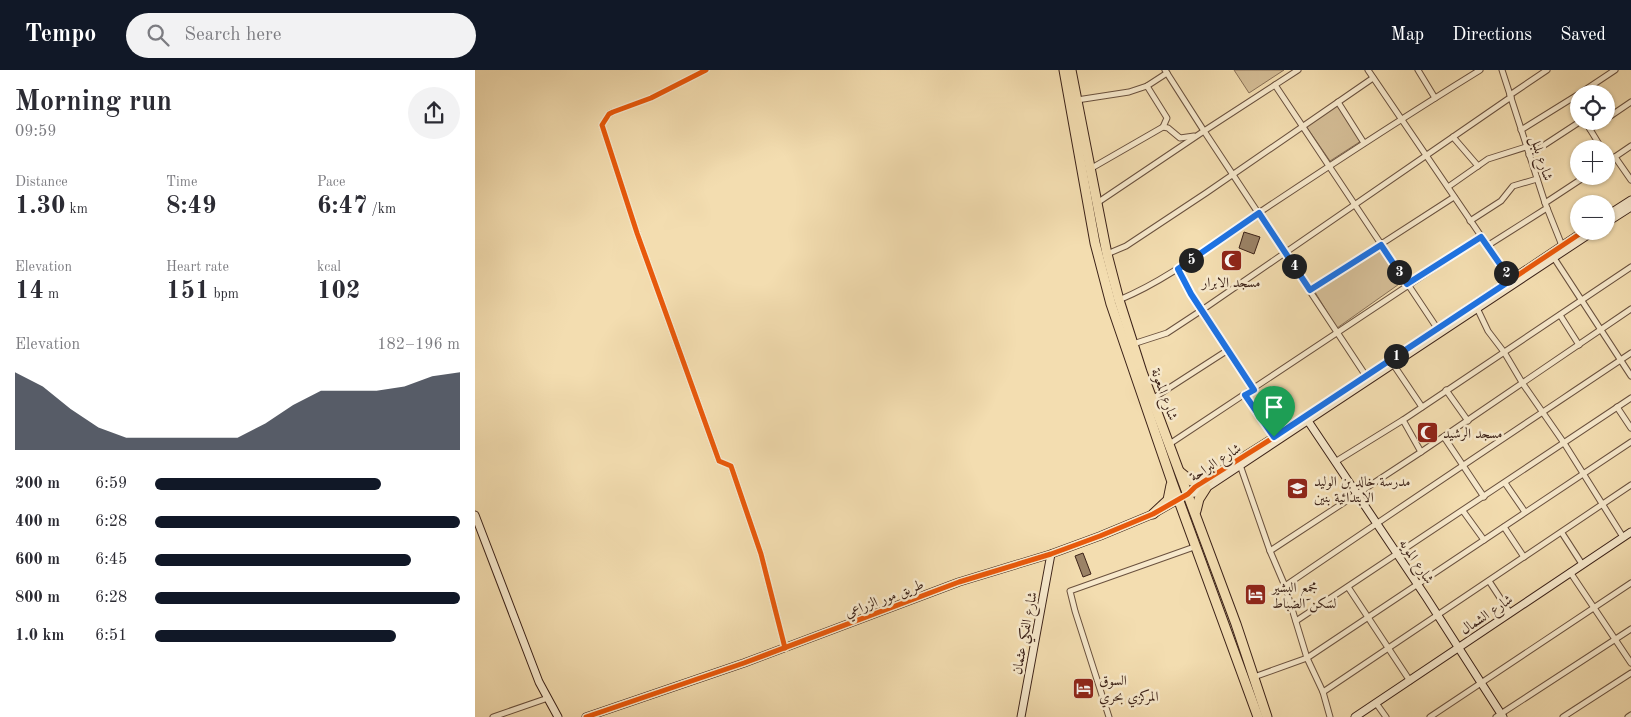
<!DOCTYPE html>
<html lang="en">
<head>
<meta charset="utf-8">
<style>
  :root { --surface:#fff; --page:#f2f2f3; --text:#2b2b33; --muted:#7c7c81; --accent:#111827 }
  body { margin:0; font-family:"Old Standard TT",Amiri,serif; background:var(--page); color:var(--text); height:100vh; display:flex; flex-direction:column; font-size:19px; white-space:nowrap }
  * { box-sizing:border-box; margin:0 }
  p { font-size:16px; color:var(--muted) }
  .icon { flex:none; width:28px; height:28px; fill:none; stroke:currentColor; stroke-width:2; stroke-linecap:round; stroke-linejoin:round }
  .map { position:relative; flex:1; overflow:hidden }
  .sheet { display:flex; flex-direction:column; background:var(--surface); width:475px }
  .sheet>* { flex:none }
  .buttons { position:absolute; left:1095px; top:15px; display:grid; gap:10px }
  .buttons a { display:grid; place-items:center; width:45px; height:45px; border-radius:50%; background:var(--surface); box-shadow:0 1px 4px #0004; font-size:25px }
  .pin { position:absolute; display:grid; place-items:center; width:42px; height:42px; color:#fff; margin:-51px -21px; border-radius:50% 50% 50% 0; rotate:-45deg; box-shadow:0 0 5px #0007 }
  .pin .icon { rotate:45deg }
  .km { position:absolute; width:25px; height:25px; margin:-12px; border-radius:50%; background:#222; color:#fff; font-size:14px; line-height:25px; text-align:center }
  .round { display:grid; place-items:center; flex:none; width:52px; height:52px; border-radius:26px; background:var(--page) }
  .head { display:flex; align-items:center; justify-content:space-between; height:85px; padding:0 15px }
  h1 { font-size:28px; font-weight:800; line-height:38px }
  .stats { display:grid; grid-template-columns:repeat(3,1fr); gap:8px; height:85px; padding:5px 15px }
  .stats div { display:grid; align-content:center }
  .stats b { font-size:25px; font-weight:800 }
  .stats small { font-size:14px; font-weight:400 }
  .stats p { font-size:14px }
  .chart { height:140px; padding:10px 15px }
  .chart p { display:flex; justify-content:space-between }
  .chart svg { width:100%; height:90px; margin-top:5px; fill:var(--accent); opacity:.7 }
  ul { padding:0 15px; list-style:none; font-size:16px }
  li { display:grid; grid-template-columns:80px 60px 1fr; align-items:center; height:38px }
  li i { height:12px; border-radius:6px; background:var(--accent) }
  header { display:flex; align-items:center; gap:30px; box-sizing:border-box; height:70px; padding:0 25px; background:var(--accent); color:#fff }
  header strong { font-size:24px }
  nav { display:flex; gap:28px; margin-inline-start:auto; font-size:18px }
  .search { width:350px; height:45px; background:var(--page); display:flex; align-items:center; gap:12px; box-sizing:border-box; padding:0 18px; border-radius:28px; color:var(--muted); font-size:19px }
  main { display:flex; flex:1; min-height:0 }
  .map>svg:first-child { display:block }
  .green { fill:#d4bd96; stroke:#887057 }
  .building { fill:#9b8367; stroke:#3c2218 }
  .lines { fill:none; stroke-linecap:round; stroke-linejoin:round }
  .street-casing { stroke:#6a513e; stroke-width:7 }
  .secondary-casing { stroke:#3c2218; stroke-width:9 }
  .highway-casing { stroke:#3c2218; stroke-width:11 }
  .street { stroke:#f7e9cc; stroke-width:5 }
  .secondary { stroke:#f7e9cc; stroke-width:7 }
  .highway { stroke:#f3ddb0; stroke-width:9 }
  .cycleway-casing { stroke:#f7e9cc; stroke-width:8 }
  .cycleway { stroke:#e8590c; stroke-width:5 }
  .route-casing { stroke:#fff; stroke-width:10 }
  .route { stroke:#1a73e8; stroke-width:6 }
  .labels { text-anchor:middle; stroke-width:5; stroke-linejoin:round; paint-order:stroke }
  .street-label { font-size:14px; fill:#3c2218; stroke:#f7e9cc }
  .poi-label { font-size:14px; fill:#3c2218; stroke:#f7e9cc; text-anchor:start }
</style>
</head>
<body>
<header>
<strong>Tempo</strong>
<div class="search"><svg class="icon" aria-label="search" viewBox="0 0 24 24"><circle cx="10" cy="10" r="6"/><path d="M15 15l6 6"/></svg>Search here</div>
<nav><a>Map</a><a>Directions</a><a>Saved</a></nav>
</header>
<main>
<section class="sheet">
<div class="head"><div><h1>Morning run</h1><p>09:59</p></div><a class="round"><svg class="icon" aria-label="share" viewBox="0 0 24 24"><path d="M12 15V3M7 8l5-5 5 5M5 13v7h14v-7"/></svg></a></div>
<div class="stats">
<div><p>Distance</p><b>1.30<small> km</small></b></div>
<div><p>Time</p><b>8:49</b></div>
<div><p>Pace</p><b>6:47<small> /km</small></b></div>
</div>
<div class="stats">
<div><p>Elevation</p><b>14<small> m</small></b></div>
<div><p>Heart rate</p><b>151<small> bpm</small></b></div>
<div><p>kcal</p><b>102</b></div>
</div>
<div class="chart"><p><span>Elevation</span>182–196 m</p>
<svg viewBox="0 0 160 44" preserveAspectRatio="none"><path d="M0 44V6L10 13L20 24L30 33L40 38L50 38L60 38L70 38L80 38L90 31L100 22L110 15L120 15L130 15L140 13L150 8L160 6V44z"/></svg>
</div>
<ul>
<li><b>200 m</b>6:59<i style="width:74%"></i></li>
<li><b>400 m</b>6:28<i style="width:100%"></i></li>
<li><b>600 m</b>6:45<i style="width:84%"></i></li>
<li><b>800 m</b>6:28<i style="width:100%"></i></li>
<li><b>1.0 km</b>6:51<i style="width:79%"></i></li>
</ul>
</section>
<div class="map">
<svg width="1156" height="647" viewBox="0 0 1156 647">
  <rect width="100%" height="100%" fill="#f3ddb0"/>
  <filter id="stains"><feTurbulence type="fractalNoise" baseFrequency=".004" numOctaves="4"/><feColorMatrix values="0 0 0 0 .2 0 0 0 0 .09 0 0 0 0 .02 0 0 0 .5 -.17"/></filter>
  <radialGradient id="worn" r=".72"><stop offset=".6" stop-color="#630" stop-opacity="0"/><stop offset="1" stop-color="#630" stop-opacity=".3"/></radialGradient>
  <g class="green">
    <path d="M759,0H809L774,23Z"/>
    <path d="M863,35L886,71L855,91L831,56Z"/>
    <path d="M905,180L927,212L862,258L840,222Z"/>
  </g>
  <g class="building">
    <path d="M769,162L785,167L779,184L764,178Z"/>
    <path d="M608,483L616,504L608,507L600,486Z"/>
  </g>
  <g class="lines">
    <defs>
      <g id="street">
        <path d="M231,0L176,28L138,42L134,44L127,55L162,163L244,391L256,396L286,484L310,578"/>
        <path d="M690,0L729,61L823,0"/>
        <path d="M893,0L1036,210"/>
        <path d="M943,0L960,28"/>
        <path d="M1027,0L1070,133L1088,178"/>
        <path d="M800,15L962,258"/>
        <path d="M672,16L692,48L688,57"/>
        <path d="M1104,24L1140,0"/>
        <path d="M1035,25L1072,0"/>
        <path d="M1097,29L1104,39"/>
        <path d="M602,30L654,22L672,16L692,3"/>
        <path d="M863,32L889,73"/>
        <path d="M1131,49L1156,32"/>
        <path d="M1110,51L1127,79"/>
        <path d="M1115,59L1127,51"/>
        <path d="M1046,60L1104,24"/>
        <path d="M978,67L1003,96"/>
        <path d="M1054,85L1106,51"/>
        <path d="M1140,87L1156,110"/>
        <path d="M1131,93L1156,76"/>
        <path d="M615,99L688,57L693,58L705,68L719,66"/>
        <path d="M973,117L1013,89L1051,77"/>
        <path d="M622,133L729,61L891,306"/>
        <path d="M1070,133L1111,106"/>
        <path d="M995,151L1026,131L1038,116L1062,109"/>
        <path d="M1012,176L1072,138"/>
        <path d="M632,184L651,176L731,123L898,8"/>
        <path d="M1079,188L1156,306"/>
        <path d="M703,199L716,224L779,320"/>
        <path d="M835,220L979,127"/>
        <path d="M644,230C697,208 741,171 788,140C860,92 932,45 1005,0"/>
        <path d="M1002,238L1013,261L1029,282L1048,314L1089,373L1148,467"/>
        <path d="M1085,245L1104,275"/>
        <path d="M658,274L692,263L727,240L1036,27"/>
        <path d="M918,294L947,337"/>
        <path d="M971,320L993,351"/>
        <path d="M770,325L799,367"/>
        <path d="M677,329L753,280"/>
        <path d="M1142,337L1156,358"/>
        <path d="M928,350L946,382"/>
        <path d="M969,367L1009,427"/>
        <path d="M693,375L1006,167"/>
        <path d="M860,392L928,350L1156,197"/>
        <path d="M765,395L795,481L810,516L832,588L848,622L855,647"/>
        <path d="M1030,413L1050,442"/>
        <path d="M988,441L1009,470"/>
        <path d="M1029,457L1049,487"/>
        <path d="M1087,463L1107,494"/>
        <path d="M795,481L946,382L1156,239"/>
        <path d="M1095,502L1156,593"/>
        <path d="M1014,511L1035,543"/>
        <path d="M810,516C925,437 1041,360 1156,283"/>
        <path d="M873,517L935,611"/>
        <path d="M821,551L1156,328"/>
        <path d="M779,607L832,588L1156,372"/>
        <path d="M848,622L1156,415"/>
        <path d="M901,633L911,647"/>
        <path d="M18,647L73,628"/>
        <path d="M634,647L600,541L595,521L722,476"/>
        <path d="M955,647L1156,513"/>
        <path d="M1021,647L1156,559"/>
        <path d="M1088,647L1156,603"/>
        <path d="M1153,647L1156,645"/>
      </g>
      <g id="secondary">
        <path d="M1131,146L1156,130"/>
        <path d="M1131,153L1156,137"/>
        <path d="M833,351L951,527L1028,647"/>
        <path d="M713,424L720,423L731,418L1119,161"/>
        <path d="M0,445L64,612L83,647"/>
        <path d="M111,647L269,593L484,512L576,484L625,466L678,444L713,424L720,417L820,354L1109,161"/>
        <path d="M546,647L576,484"/>
        <path d="M880,647L1156,462"/>
      </g>
      <g id="highway">
        <path d="M589,0L620,173L636,234L697,412L783,647"/>
        <path d="M596,0L632,184L644,230L667,302L761,554L792,647"/>
        <path d="M705,402L716,411L734,409"/>
        <path d="M721,441L724,429L731,418"/>
        <path d="M678,444L693,430L696,415"/>
      </g>
    </defs>
    <use href="#street" class="street-casing"/>
    <use href="#secondary" class="secondary-casing"/>
    <use href="#highway" class="highway-casing"/>
    <use href="#street" class="street"/>
    <use href="#secondary" class="secondary"/>
    <use href="#highway" class="highway"/>
    <defs>
      <g id="cycleway">
        <path d="M231,0L176,28L138,42L134,44L127,55L162,163L244,391L256,396L286,484L310,578"/>
        <path d="M111,647L269,593L484,512L576,484L625,466L678,444L713,424L720,417L820,354L1109,161"/>
      </g>
    </defs>
    <use href="#cycleway" class="cycleway-casing"/>
    <use href="#cycleway" class="cycleway"/>
  </g>
  <g class="lines">
    <defs>
      <path id="route" d="M784,143L835,220L906,175L932,214L1006,167L1036,210L799,367L770,325L779,320L716,224L703,199Z"/>
    </defs>
    <use href="#route" class="route-casing"/>
    <use href="#route" class="route"/>
  </g>
  <defs>
    <symbol id="mosque-square" viewBox="-11 -11 22 22"><rect x="-9" y="-9" width="18" height="18" rx="4" fill="#8f2418" stroke="#f7e9cc"/><path d="M3.5-4.9A6 6 0 1 0 3.5 4.9A5 5 0 1 1 3.5-4.9Z" fill="#fff"/></symbol>
    <symbol id="school-square" viewBox="-11 -11 22 22"><rect x="-9" y="-9" width="18" height="18" rx="4" fill="#8f2418" stroke="#f7e9cc"/><path d="M0-5L7-2L0 1L-7-2ZM-4 1L0 2.5L4 1V4Q0 6-4 4Z" fill="#fff"/></symbol>
    <symbol id="hotel-square" viewBox="-11 -11 22 22"><rect x="-9" y="-9" width="18" height="18" rx="4" fill="#8f2418" stroke="#f7e9cc"/><path d="M-6-4.5h1.5V1H6V5H4.5V3h-9V5H-6ZM-4 0a1.8 1.8 0 1 1 3.6 0ZM.5 0V-2.5h3Q6-2.5 6 0Z" fill="#fff"/></symbol>
  </defs>
  <g fill-rule="evenodd">
    <use href="#mosque-square" x="744" y="178" width="25" height="25"/>
    <use href="#mosque-square" x="940" y="350" width="25" height="25"/>
    <use href="#school-square" x="810" y="406" width="25" height="25"/>
    <use href="#hotel-square" x="768" y="512" width="25" height="25"/>
    <use href="#hotel-square" x="596" y="606" width="25" height="25"/>
  </g>
  <g class="labels">
    <g class="street-label">
      <text transform="translate(1067 88) rotate(72)" y="5">شارع بلبل</text>
      <text transform="translate(690 324) rotate(70)" y="5">شارع المعونة</text>
      <text transform="translate(740 392) rotate(-33)" y="5">شارع البراحة</text>
      <text transform="translate(942 491) rotate(56)" y="5">شارع المويه</text>
      <text transform="translate(409 528) rotate(-21)" y="5">طريق مور الزراعي</text>
      <text transform="translate(1011 544) rotate(-34)" y="5">شارع الشمال</text>
      <text transform="translate(549 563) rotate(-79)" y="5">شارع الفكي عثمان</text>
    </g>
    <g class="poi-label">
      <text x="756" y="217" text-anchor="middle">مسجد الابرار</text>
      <text x="968" y="368">مسجد الرشيد</text>
      <text x="839" y="416">مدرسة خالد بن الوليد<tspan x="839" dy="16">الابتدائية بنين</tspan></text>
      <text x="797" y="522">مجمع البشير<tspan x="797" dy="16">لسكن الضباط</tspan></text>
      <text x="624" y="615">السوق<tspan x="624" dy="16">المركزي بحري</tspan></text>
    </g>
  </g>
  <rect width="100%" height="100%" filter="url(#stains)"/>
  <rect width="100%" height="100%" fill="url(#worn)"/>
</svg>
<div class="buttons">
<a><svg class="icon" aria-label="locate" viewBox="0 0 24 24"><circle cx="12" cy="12" r="6"/><path d="M12 2v4M12 18v4M2 12h4M18 12h4"/></svg></a>
<a>+</a>
<a>−</a>
</div>
<div class="pin" style="left:799px;top:367px;background:#1e9e55"><svg class="icon" aria-label="arrive" viewBox="0 0 24 24"><path d="M6 21V4h12l-3 4 3 4H6"/></svg></div>
<b class="km" style="left:921px;top:286px">1</b>
<b class="km" style="left:1031px;top:203px">2</b>
<b class="km" style="left:924px;top:202px">3</b>
<b class="km" style="left:819px;top:196px">4</b>
<b class="km" style="left:716px;top:190px">5</b>
</div>
</main>
</body>
</html>
